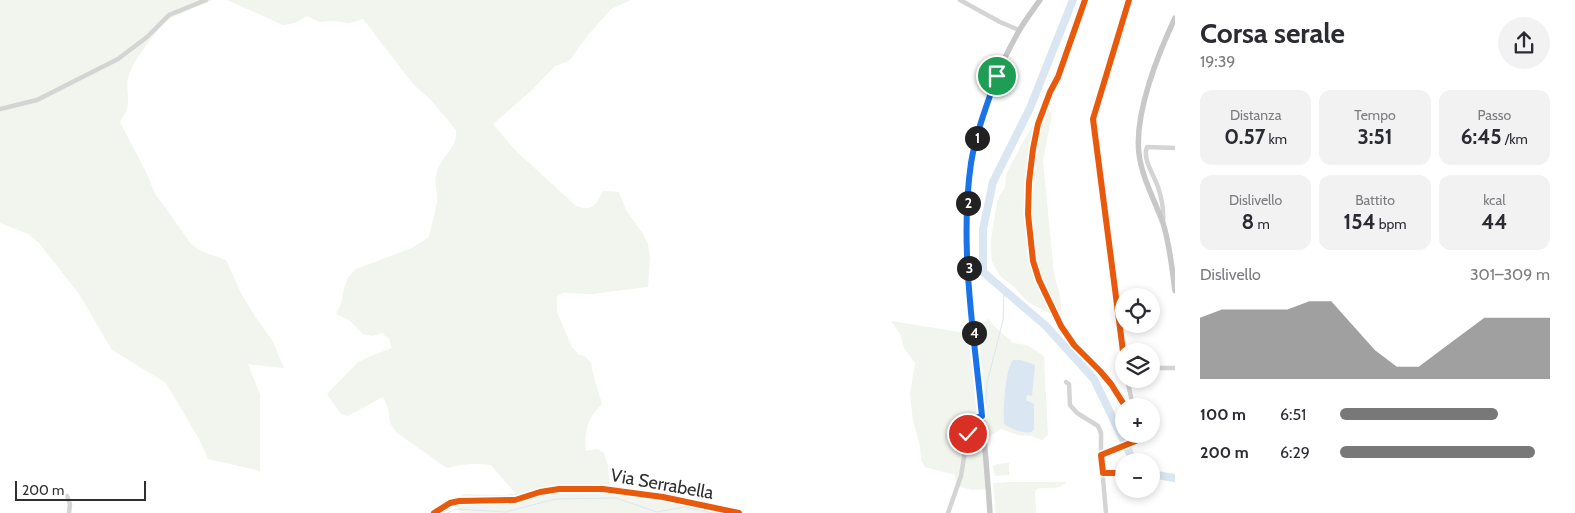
<!DOCTYPE html>
<html lang="it">
<head>
<meta charset="utf-8">
<style>
  :root { --surface:#fff; --page:#f2f2f3; --text:#2b2b33; --muted:#7c7c81; --accent:#787878 }
  body { margin:0; font-family:Cabin,sans-serif; background:var(--page); color:var(--text); height:100vh; display:flex; flex-direction:column; font-size:19px; white-space:nowrap }
  * { box-sizing:border-box; margin:0 }
  p { font-size:16px; color:var(--muted) }
  .icon { flex:none; width:28px; height:28px; fill:none; stroke:currentColor; stroke-width:2; stroke-linecap:round; stroke-linejoin:round }
  .map { position:relative; flex:1; overflow:hidden }
  .details { display:flex; flex-direction:column; background:var(--surface); width:400px }
  .details>* { flex:none }
  .fabs { position:absolute; left:1115px; top:288px; display:grid; gap:10px }
  .fabs a { display:grid; place-items:center; width:45px; height:45px; border-radius:50%; background:var(--surface); box-shadow:0 2px 8px #0003; font-size:25px }
  .scale { position:absolute; left:15px; bottom:12px; width:131px; box-sizing:border-box; padding-left:5px; border:2px solid #303030; border-top:0; font-size:14px; line-height:18px; white-space:nowrap; color:#303030; -webkit-text-stroke:4px #fff; paint-order:stroke }
  .pin { position:absolute; display:grid; place-items:center; width:42px; height:42px; color:#fff; margin:-21px; border:2px solid #fff; border-radius:50%; box-shadow:0 1px 5px #0007 }
  .km { position:absolute; width:25px; height:25px; margin:-12px; border-radius:50%; background:#222; color:#fff; font-size:14px; line-height:25px; text-align:center }
  .round { display:grid; place-items:center; flex:none; width:52px; height:52px; border-radius:26px; background:var(--page) }
  .overview { display:flex; align-items:center; justify-content:space-between; height:85px; padding:0 25px }
  h1 { font-size:28px; font-weight:800; line-height:38px }
  .figures { display:grid; grid-template-columns:repeat(3,1fr); gap:8px; height:85px; padding:5px 25px }
  .figures div { display:grid; align-content:center; border-radius:12px; background:var(--page); text-align:center }
  .figures b { font-size:21px; font-weight:800 }
  .figures small { font-size:14px; font-weight:400 }
  .figures p { font-size:14px }
  .chart { height:140px; padding:10px 25px }
  .chart p { display:flex; justify-content:space-between }
  .chart svg { width:100%; height:90px; margin-top:5px; fill:var(--accent); opacity:.7 }
  ul { padding:0 25px; list-style:none; font-size:16px }
  li { display:grid; grid-template-columns:80px 60px 1fr; align-items:center; height:38px }
  li i { height:12px; border-radius:6px; background:var(--accent) }
  main { display:flex; flex:1; min-height:0 }
  .map>svg:first-child { display:block }
  .green { fill:#f1f5ed }
  .water { fill:#dae6f2 }
  .lines { fill:none; stroke-linecap:round; stroke-linejoin:round }
  .stream { stroke:#dae6f2; stroke-width:1 }
  .river { stroke:#dae6f2; stroke-width:8 }
  .minor { stroke:#d4d4d4; stroke-width:4.5 }
  .major { stroke:#c8c8c8; stroke-width:5.5 }
  .cycleway-casing { stroke:#fff; stroke-width:9 }
  .cycleway { stroke:#e8590c; stroke-width:6 }
  .route-casing { stroke:#fff; stroke-width:10 }
  .route { stroke:#1a73e8; stroke-width:6 }
  .labels { text-anchor:middle; stroke-width:5; stroke-linejoin:round; paint-order:stroke }
  .street-label { font-size:18px; fill:#303030; stroke:#fff }
</style>
</head>
<body>
<main>
<div class="map">
<svg width="1175" height="513" viewBox="0 0 1175 513">
  <rect width="100%" height="100%" fill="#fff"/>
  <g class="green">
    <path d="M0,0H212C199,7 186,10 173,17C160,23 134,61 129,74C125,85 130,98 127,109C126,113 122,118 120,122L147,174L155,194L170,214L191,244L201,251L226,260L241,293L256,318L272,340L284,368L248,364L260,395V471L208,459L199,439L166,383L112,350L79,294L39,243L28,234L0,223Z"/>
    <path d="M227,0H631L611,9L589,34L569,61L555,66L532,90L493,124L516,151L575,205C592,213 596,205 603,191L619,192L626,210L643,234L648,244L650,257L648,287L592,294L562,293L557,297V312L572,347L578,354L586,357L591,363L593,374L602,404C587,419 584,430 586,451L597,449L604,453L608,466L610,488L623,492L645,488L652,493L695,501L706,507L725,513H460L457,504L458,498L464,494L506,495L515,493L491,465C476,463 462,464 447,468L397,433L390,423L388,408L383,397L348,416L340,413L327,394L357,363L366,358L392,348L389,339L382,333L372,336L363,334L349,320L336,314C347,297 339,283 356,269L412,248L429,237C431,226 435,214 437,202C438,192 433,183 437,172C441,156 458,148 456,130L432,101L413,84L363,19L350,23L331,21L319,22L307,16L295,23L283,25Z"/>
    <path d="M1046,104L1052,115L1043,160L1054,274L1060,296L1062,320L1028,302L1013,286L1000,276L992,262L991,250V239L998,198L1005,187L1006,174L1024,140Z"/>
    <path d="M989,319L992,324L1013,343L1027,345L1044,356L1048,435L1042,440L1032,436L1018,435L1001,429L983,440L986,489L972,490L957,486L955,475L925,467L921,460L920,446L913,421L910,394L915,363L904,348L900,334L891,321L960,332L971,330Z"/>
    <path d="M1009,463V475L995,476L993,466L997,464Z"/>
    <path d="M1010,482H1066C1060,491 1047,486 1037,489L1035,493L1036,513H996L993,483Z"/>
  </g>
  <path class="water" d="M1013,360H1021L1035,365L1032,396L1027,395L1026,400L1034,404V429L1032,432C1022,434 1013,429 1004,424C1003,412 1005,368 1013,360Z"/>
  <g class="lines">
    <g class="stream">
      <path d="M985,415L987,383L1003,320L1004,289"/>
      <path d="M980,431V430"/>
      <path d="M447,513L456,509L506,512L555,499L616,498L657,512L684,507L712,513"/>
    </g>
    <g class="river">
      <path d="M1073,0L1030,108L993,182L983,229V272L1046,326L1094,379L1131,456L1136,461"/>
      <path d="M1151,474L1175,478"/>
    </g>
    <g class="minor">
      <path d="M960,0L1000,22L1019,30"/>
      <path d="M0,109L37,100L118,59L147,37L169,15L206,0"/>
      <path d="M1163,222C1164,210 1162,199 1158,187C1154,175 1142,159 1147,147L1175,148"/>
      <path d="M1124,359L1093,119L1129,0"/>
      <path d="M1151,368H1175"/>
      <path d="M1127,379L1133,406"/>
      <path d="M1066,382L1069,384L1070,405L1077,413L1098,426L1101,433V455"/>
      <path d="M67,496L70,504L69,513"/>
      <path d="M434,513L450,503L459,501L515,500L540,492L559,489H603L663,497L739,513"/>
      <path d="M948,513L961,476L969,426L974,418L982,416"/>
      <path d="M1106,513L1101,455L1138,440L1141,438L1142,434"/>
    </g>
    <g class="major">
      <path d="M1175,18C1158,54 1134,114 1139,154C1142,178 1155,201 1163,223C1170,245 1172,269 1175,291"/>
      <path d="M990,513C986,454 980,395 975,336C969,278 963,220 972,162C979,117 996,71 1019,31C1025,20 1033,10 1040,0"/>
    </g>
    <defs>
      <g id="cycleway">
        <path d="M1085,0L1058,77L1050,92L1038,124L1033,149L1029,182L1028,214L1033,261L1039,280L1061,326L1074,345L1100,371L1111,384L1125,406"/>
        <path d="M1124,359L1093,119L1129,0"/>
        <path d="M1124,476L1118,473H1103L1101,455L1138,440L1141,438L1142,434"/>
        <path d="M434,513L450,503L459,501L515,500L540,492L559,489H603L663,497L739,513"/>
      </g>
    </defs>
    <use href="#cycleway" class="cycleway-casing"/>
    <use href="#cycleway" class="cycleway"/>
  </g>
  <g class="lines">
    <defs>
      <path id="route" d="M968,434C970,423 971,419 982,416C974,334 959,246 971,163C976,133 987,104 997,76"/>
    </defs>
    <use href="#route" class="route-casing"/>
    <use href="#route" class="route"/>
  </g>
  <g class="labels">
    <g class="street-label">
      <text transform="translate(662 484) rotate(10)" y="6">Via Serrabella</text>
    </g>
  </g>
</svg>
<div class="fabs">
<a><svg class="icon" aria-label="locate" viewBox="0 0 24 24"><circle cx="12" cy="12" r="6"/><path d="M12 2v4M12 18v4M2 12h4M18 12h4"/></svg></a>
<a><svg class="icon" aria-label="layers" viewBox="0 0 24 24"><path d="M12 4l9 5-9 5-9-5zM3 14l9 5 9-5"/></svg></a>
<a>+</a>
<a>−</a>
</div>
<div class="scale">200 m</div>
<div class="pin" style="left:997px;top:76px;background:#1e9e55"><svg class="icon" aria-label="arrive" viewBox="0 0 24 24"><path d="M6 21V4h12l-3 4 3 4H6"/></svg></div>
<div class="pin" style="left:968px;top:434px;background:#d93025"><svg class="icon" aria-label="check" viewBox="0 0 24 24"><path d="M5 12l5 5 9-10"/></svg></div>
<b class="km" style="left:977px;top:138px">1</b>
<b class="km" style="left:968px;top:203px">2</b>
<b class="km" style="left:969px;top:268px">3</b>
<b class="km" style="left:974px;top:333px">4</b>
</div>
<section class="details">
<div class="overview"><div><h1>Corsa serale</h1><p>19:39</p></div><a class="round"><svg class="icon" aria-label="share" viewBox="0 0 24 24"><path d="M12 15V3M7 8l5-5 5 5M5 13v7h14v-7"/></svg></a></div>
<div class="figures">
<div><p>Distanza</p><b>0.57<small> km</small></b></div>
<div><p>Tempo</p><b>3:51</b></div>
<div><p>Passo</p><b>6:45<small> /km</small></b></div>
</div>
<div class="figures">
<div><p>Dislivello</p><b>8<small> m</small></b></div>
<div><p>Battito</p><b>154<small> bpm</small></b></div>
<div><p>kcal</p><b>44</b></div>
</div>
<div class="chart"><p><span>Dislivello</span>301–309 m</p>
<svg viewBox="0 0 160 44" preserveAspectRatio="none"><path d="M0 44V14L10 10L20 10L30 10L40 10L50 6L60 6L70 18L80 30L90 38L100 38L110 30L120 22L130 14L140 14L150 14L160 14V44z"/></svg>
</div>
<ul>
<li><b>100 m</b>6:51<i style="width:75%"></i></li>
<li><b>200 m</b>6:29<i style="width:93%"></i></li>
</ul>
</section>
</main>
</body>
</html>
